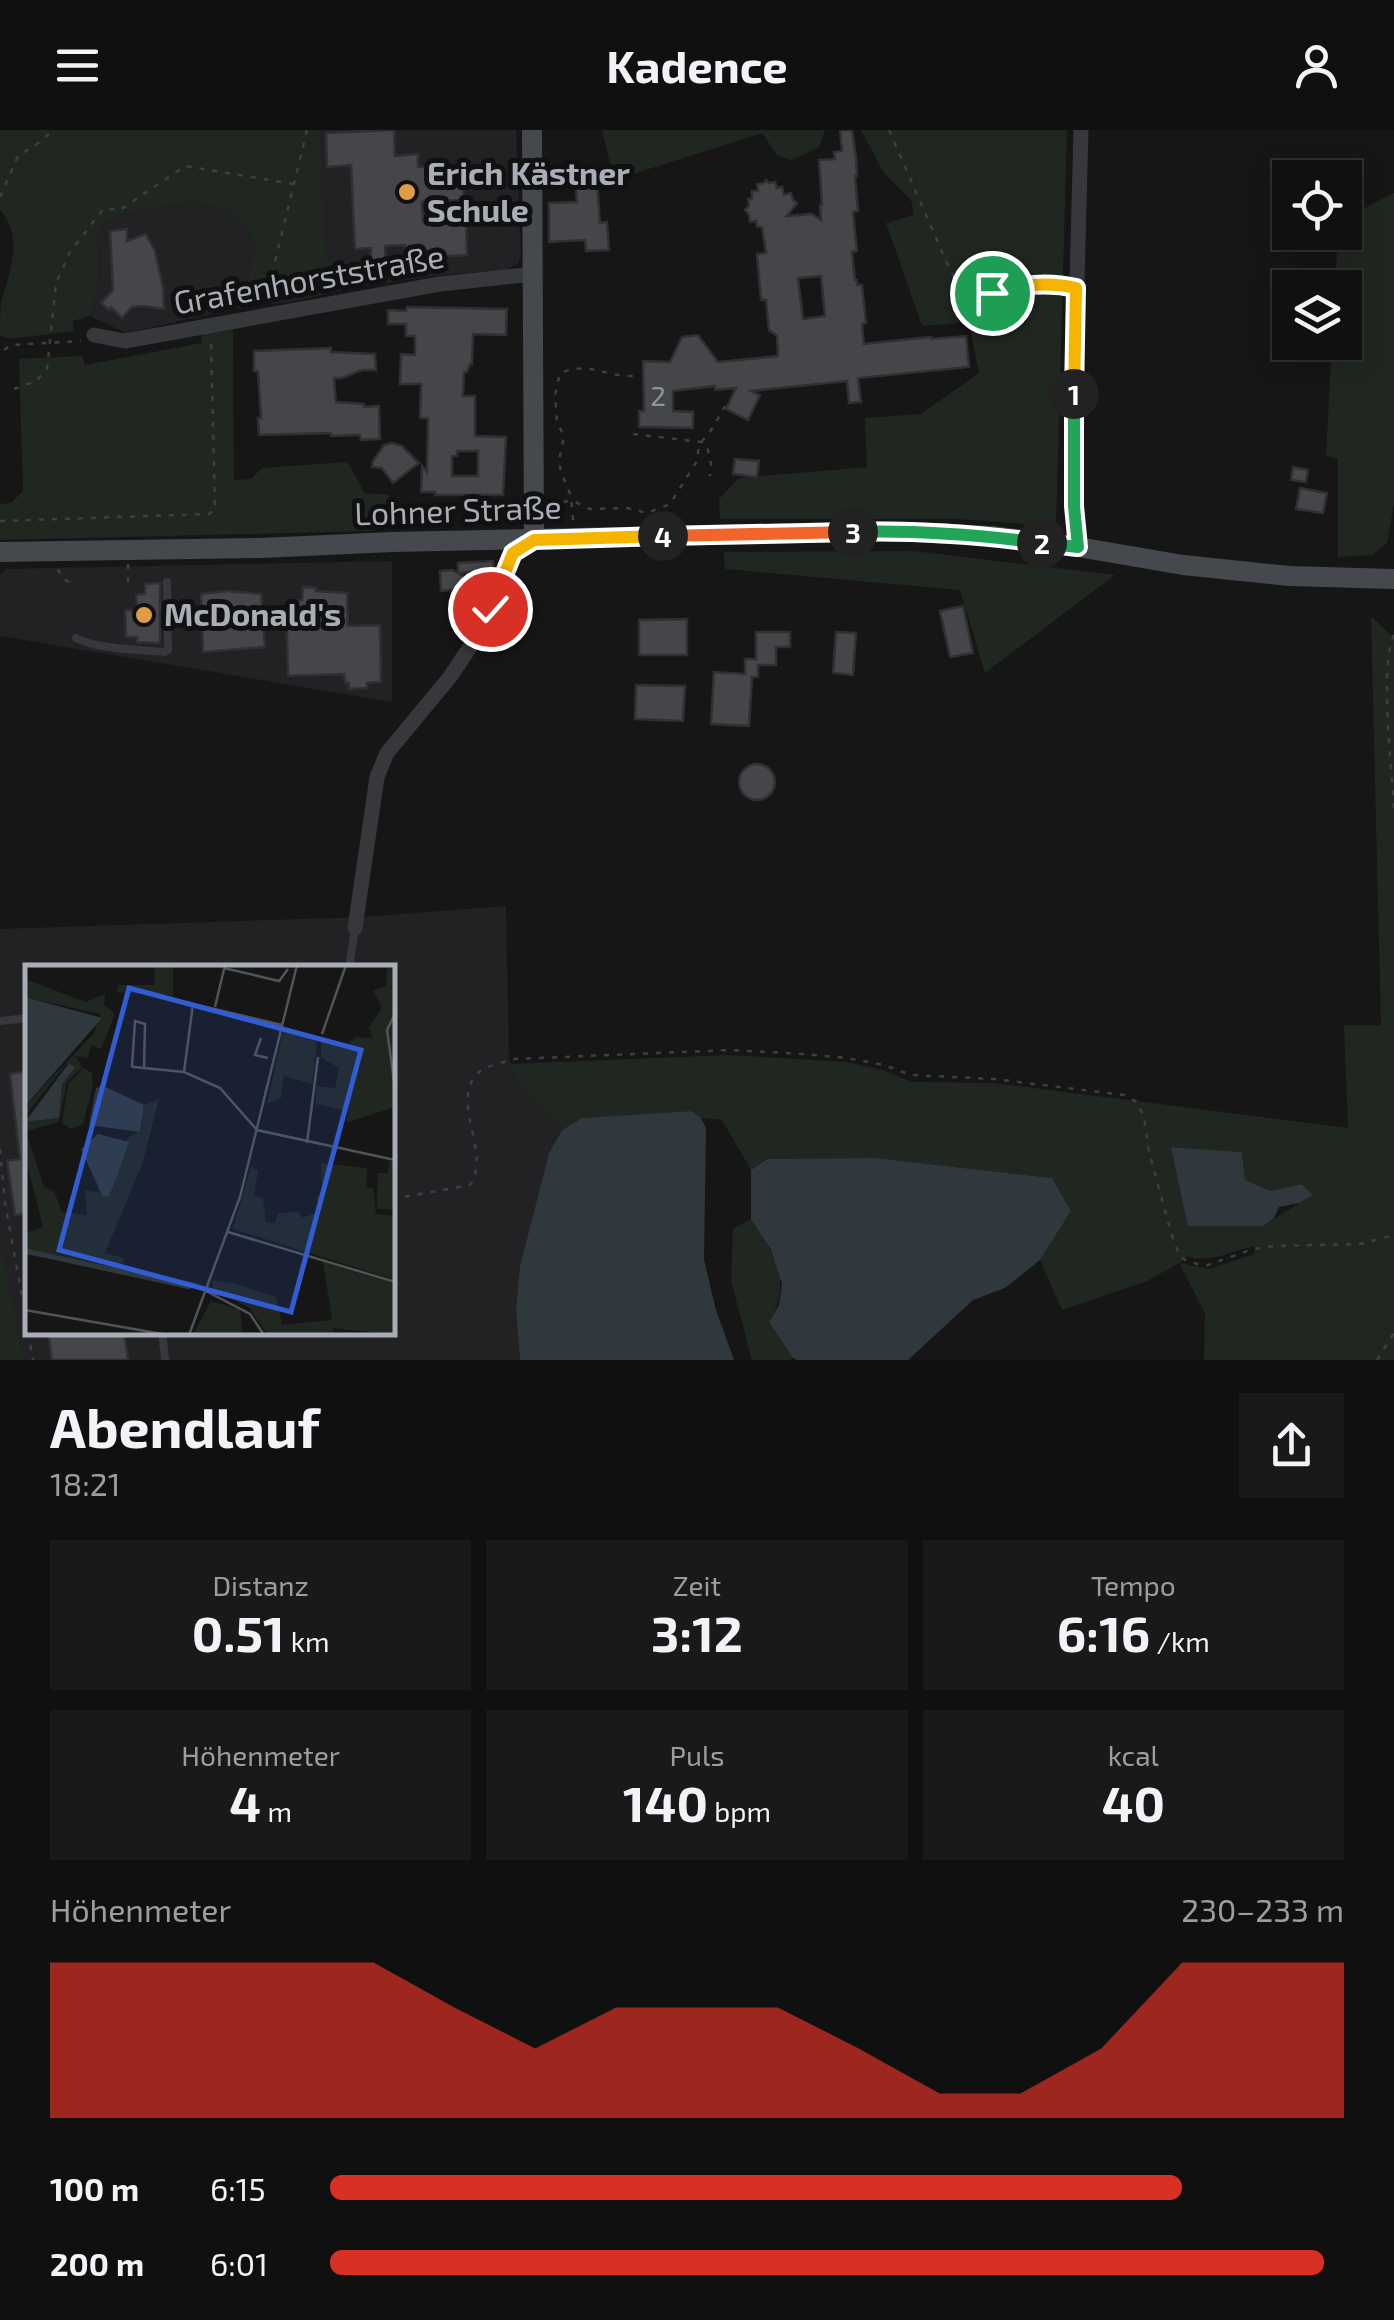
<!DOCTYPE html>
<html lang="de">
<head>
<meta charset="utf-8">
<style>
  :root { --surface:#101011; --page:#19191a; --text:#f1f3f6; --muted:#9c9d9f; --line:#303031; --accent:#d93025 }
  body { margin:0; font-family:"Exo 2",sans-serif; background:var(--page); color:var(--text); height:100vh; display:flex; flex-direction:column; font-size:38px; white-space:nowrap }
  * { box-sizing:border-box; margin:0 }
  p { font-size:32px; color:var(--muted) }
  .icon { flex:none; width:55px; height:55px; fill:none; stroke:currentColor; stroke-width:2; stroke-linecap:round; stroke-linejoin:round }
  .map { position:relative; height:1230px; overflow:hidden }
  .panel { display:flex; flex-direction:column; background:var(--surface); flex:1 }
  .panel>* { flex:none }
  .tools { position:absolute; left:1272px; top:30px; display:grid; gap:20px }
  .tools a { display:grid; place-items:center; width:90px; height:90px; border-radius:0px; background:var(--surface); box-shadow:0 5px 25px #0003,0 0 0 2px var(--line); font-size:50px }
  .pin { position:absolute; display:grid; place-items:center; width:85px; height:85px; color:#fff; margin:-42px; border:5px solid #fff; border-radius:50%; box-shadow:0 2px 10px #0007 }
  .km { position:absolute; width:50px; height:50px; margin:-25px; border-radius:50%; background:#222; color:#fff; font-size:28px; line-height:50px; text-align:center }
  .round { display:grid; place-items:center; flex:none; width:105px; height:105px; border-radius:0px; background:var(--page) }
  .summary { display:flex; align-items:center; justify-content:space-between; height:170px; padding:0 50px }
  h1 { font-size:55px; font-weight:700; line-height:75px }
  .metrics { display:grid; grid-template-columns:repeat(3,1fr); gap:15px; height:170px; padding:10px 50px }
  .metrics div { display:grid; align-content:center; border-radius:0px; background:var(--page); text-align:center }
  .metrics b { font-size:50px; font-weight:700 }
  .metrics small { font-size:28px; font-weight:400 }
  .metrics p { font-size:28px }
  .chart { height:280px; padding:20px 50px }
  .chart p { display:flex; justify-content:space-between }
  .chart svg { width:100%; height:180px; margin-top:10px; fill:var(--accent); opacity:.7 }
  ul { padding:0 50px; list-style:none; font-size:32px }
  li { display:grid; grid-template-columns:160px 120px 1fr; align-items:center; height:75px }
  li i { height:25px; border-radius:12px; background:var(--accent) }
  header { display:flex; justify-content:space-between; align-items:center; height:130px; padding:0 50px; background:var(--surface); font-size:45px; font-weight:700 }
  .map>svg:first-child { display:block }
  .built { fill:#222224; fill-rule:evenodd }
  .green { fill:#202720; fill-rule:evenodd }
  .water { fill:#2f383c }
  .building { fill:#45464a; stroke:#303033; stroke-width:2.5; fill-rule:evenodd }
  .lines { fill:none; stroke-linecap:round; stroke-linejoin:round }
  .path { stroke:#3d3f43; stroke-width:2.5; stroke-dasharray:5 8; stroke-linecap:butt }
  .lane { stroke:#37383c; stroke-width:8 }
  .street { stroke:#37383c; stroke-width:15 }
  .secondary { stroke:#45484c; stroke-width:20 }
  .split-1-casing { stroke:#fff; stroke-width:20 }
  .split-2-casing { stroke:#fff; stroke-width:20 }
  .split-3-casing { stroke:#fff; stroke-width:20 }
  .split-4-casing { stroke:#fff; stroke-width:20 }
  .split-5-casing { stroke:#fff; stroke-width:20 }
  .split-1 { stroke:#f5b400; stroke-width:12 }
  .split-2 { stroke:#22a559; stroke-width:12 }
  .split-3 { stroke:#22a559; stroke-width:12 }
  .split-4 { stroke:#f0652b; stroke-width:12 }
  .split-5 { stroke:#f5b400; stroke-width:12 }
  .poi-dot { fill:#df9b46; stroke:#111112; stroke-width:4 }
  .labels { text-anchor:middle; stroke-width:10; stroke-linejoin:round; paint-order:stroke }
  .number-label { font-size:28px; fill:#90949b }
  .poi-label { font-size:32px; font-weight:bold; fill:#a9aeb6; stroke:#111112; text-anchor:start }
  .street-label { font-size:32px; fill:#a9aeb6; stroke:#111112 }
  .inset-river { fill:none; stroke:#2f383c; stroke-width:5 }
  .inset-road { fill:none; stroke:#515357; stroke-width:2.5 }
  .view { fill:#325cd3; fill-opacity:0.15; stroke:#325cd3; stroke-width:5 }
  .inset-edge { fill:none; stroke:#a9aeb6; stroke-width:5 }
</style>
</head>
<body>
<header><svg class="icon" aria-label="menu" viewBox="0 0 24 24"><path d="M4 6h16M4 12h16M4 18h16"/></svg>Kadence<svg class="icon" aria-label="person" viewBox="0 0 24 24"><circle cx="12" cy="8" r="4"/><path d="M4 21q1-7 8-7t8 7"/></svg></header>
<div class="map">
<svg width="1394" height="1230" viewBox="0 0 1394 1230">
  <rect width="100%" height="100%" fill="#161617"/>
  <g class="built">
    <path d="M310,0H516L521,124L518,134L505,140L433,146L351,158L291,172L272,174Z"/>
    <path d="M190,72L224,79L246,96L255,116L242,177L126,203L90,186L98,154L99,95L118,85Z"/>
    <path d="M392,431V572L0,506V445L6,439Z"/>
    <path d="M506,776L509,929L517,951L562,1000L549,1023L520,1136L516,1180L520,1230H24L0,1110V799L363,787ZM28,838H392V1202H28Z"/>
  </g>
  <g class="green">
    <path d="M0,0H319L325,116L330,148L298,153V164L242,177L255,116L246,96L224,79L190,72L118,85L99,95L98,154L90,186L73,191L74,201L9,209L0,205C0,194 0,183 1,173C9,143 25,107 0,80Z"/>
    <path d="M602,0H825L819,17L792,30L778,26L762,3L614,50Z"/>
    <path d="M861,0H1067L1056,396L957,389H720L719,369L739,348L867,337L865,288L921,284L979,243L969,192L922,196L886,93L914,85L911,70L884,43Z"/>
    <path d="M1394,63V373L1387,413L1372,425L1338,427V329L1326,326L1332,213L1345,212V158L1335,157L1338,103L1345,102V88Z"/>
    <path d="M233,200L234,350L251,349L262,338L347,332L365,363L390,365L393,393L372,401L0,410V374L11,373L23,361L19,229L82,226L85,235L202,213L201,203Z"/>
    <path d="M913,421L1115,445L985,543L960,460L725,439L724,422Z"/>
    <path d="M1371,486L1394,508V1230H1204L1205,1183L1179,1133L1147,1151L1062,1180L1040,1130L1071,1081L1052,1048L876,1028L767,1029L751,1040L722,990L701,988L691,981L582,988L562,1000L517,951L511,934L729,925L846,932L883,940L912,952L994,953L1348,998L1344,895H1381ZM1171,1017L1242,1022L1245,1050L1271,1061L1301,1054L1312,1065L1263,1096ZM1255,1116L1254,1124L1209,1139L1180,1133L1187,1126C1209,1135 1233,1120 1255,1116Z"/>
    <path d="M751,1089C774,1125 793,1150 769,1192L793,1228L791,1230H752L731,1151L733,1099Z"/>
    <path d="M0,1110L24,1230H0Z"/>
  </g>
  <g class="water">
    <path d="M691,981L701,988L706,998L704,1130L716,1180L734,1230H520L516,1180L520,1136L549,1023L562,1000L582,988Z"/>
    <path d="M1171,1017L1242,1022L1245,1050L1271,1061L1301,1054L1313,1065L1299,1073L1279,1077L1274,1088L1263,1096H1188Z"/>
    <path d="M876,1028L1052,1048L1071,1081L1040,1130L1005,1158L973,1170L908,1230H797L793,1228L769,1192L779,1175L782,1154L771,1120L751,1089V1040L767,1029Z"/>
  </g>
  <g class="building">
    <path d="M394,0L395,26L418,24V37L462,35L464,70L422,72L423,92L466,90L467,125L414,128V118L405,119V115L385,116L386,131L371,132V118L355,119L351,35L327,37L326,3Z"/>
    <path d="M840,0H852L856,27L857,46H855L858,81L853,82L857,121L852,122L855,150H857V155H862L866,193L862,194L864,214L931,207V209L966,206L969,237L858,248L861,272L849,273L847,251L751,261L760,265L748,290L726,279L736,258L715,260V256L673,261V281L693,282V298L639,297V281H644L643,231L670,232L682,207L698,205L718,232L778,226L777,206L769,200L766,170H761L757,124L766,123L762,97H757L756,91L750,92L749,84L745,80L749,76L748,69H752V61H758L757,54L764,53L766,50L769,53L775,52L777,58L782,57L784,65L791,63L793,70L797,73L787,86L812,84L821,90L820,75H822L819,30L835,29L834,22L842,21ZM821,146L825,186L803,189L798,148Z"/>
    <path d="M596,37L600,93L607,92L609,120L586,121L585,110L549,112V73L577,72L574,39Z"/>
    <path d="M127,99V111L146,104L155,121L163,157L164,179L143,176L132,177L122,188L111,177L109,180L101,173L113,160L110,101Z"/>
    <path d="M407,177L507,179L506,205L473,204L472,234H470L467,242H464L463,266H475V306L506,307L503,365H435V362H421L422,336L427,342L428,288H420L421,254H400L401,224L415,225V206H406V194H388V180L406,181ZM457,321H478V346H452V326H457Z"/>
    <path d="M331,218V222L375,224L376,240H362L342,248H334L336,272L364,274V277L379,276L380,309L361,310L360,305L331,306V303L259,305L258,288H261L258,241H254V221Z"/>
    <path d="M392,313L402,316L419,333L393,353L382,338L372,337L373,331L384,315Z"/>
    <path d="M735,329L759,331L757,347L733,344Z"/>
    <path d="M1293,337L1308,340L1306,352L1291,350Z"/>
    <path d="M1300,358L1327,363L1323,383L1296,379Z"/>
    <path d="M493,431L494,441L458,443V433Z"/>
    <path d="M452,440L487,458L467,500L454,493L462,477L455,474L454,460L441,461L440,441Z"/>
    <path d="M160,453V513L137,512V507H126L125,480H137L136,465L145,464V454Z"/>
    <path d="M303,457L316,458V461L347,463L348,496L380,495L381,552L367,553V558L349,559V553H345L344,544L288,546L286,471L302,470Z"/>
    <path d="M226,461L261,464L265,517L203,522L201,464Z"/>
    <path d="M963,476L973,523L950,527L940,481Z"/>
    <path d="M687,489V525H639V490Z"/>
    <path d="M756,502H790V517H776V535H758V547H752L749,596L711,594L714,542L745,544V529H756Z"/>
    <path d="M836,502L856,503L853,545L833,543Z"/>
    <path d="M636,555L685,556L683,591L635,589Z"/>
    <circle cx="757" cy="652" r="18"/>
    <path d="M28,941V1083L15,1085L7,1031L20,1029L10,944Z"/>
    <path d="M48,1202H124L128,1230H52Z"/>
  </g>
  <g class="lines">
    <g class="path">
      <path d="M889,0L950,140C957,153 968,162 977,174"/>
      <path d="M0,67L18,26L40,12L53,0"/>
      <path d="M266,169L307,0"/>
      <path d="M965,196C969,190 972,180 977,174C995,154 1039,150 1064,156"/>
      <path d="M4,220L11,215L81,211"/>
      <path d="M14,259L36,251L47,239L56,153L70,122L104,78L120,80L185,36L294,54"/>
      <path d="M633,304L701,312L707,316L711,334L710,346"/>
      <path d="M551,376L571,370L590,379L627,378L647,383L670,374L697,331L699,315L712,299L725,276"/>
      <path d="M573,390L571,366L561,342L559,331L564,306L557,292L555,265L560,243C592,231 605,247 633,246"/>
      <path d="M0,391L209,384L215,379L211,211"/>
      <path d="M128,434V453"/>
      <path d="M58,439L62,448L74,455"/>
      <path d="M1394,505C1379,534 1392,641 1394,679"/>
      <path d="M0,1019L5,1073L28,1199"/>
      <path d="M392,1069L470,1055C492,1024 450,972 477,944C486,935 502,933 515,929L729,920L804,924L847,928L884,935L911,945L994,949L1124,965L1137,972L1144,987L1149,1022L1172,1106L1180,1127L1190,1132L1205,1136L1253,1119L1274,1116L1360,1114L1394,1105"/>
      <path d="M28,1202L33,1230"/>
      <path d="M1377,1230L1394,1203"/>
    </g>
    <g class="lane">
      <path d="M76,508C96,519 141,520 165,522L168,520L167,452"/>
      <path d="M349,838L355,798"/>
      <path d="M0,891L28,888"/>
      <path d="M162,1202L165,1230"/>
    </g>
    <g class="street">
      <path d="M94,205L125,211L440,154L534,144"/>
      <path d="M1078,417L1073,376L1074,266L1081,0"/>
      <path d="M355,798L377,647L387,623L450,547L472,514L491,479L513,423L534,410"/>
    </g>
    <g class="secondary">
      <path d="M532,0L534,410"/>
      <path d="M0,422L261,418L392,412L891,401L992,406L1078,417L1183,435L1289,446L1394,449"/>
    </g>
  </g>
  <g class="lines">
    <defs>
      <path id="split-1" d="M992,163C1021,155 1046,151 1076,158L1074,264"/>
      <path id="split-2" d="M1042,413L1078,417L1074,376V264"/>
      <path id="split-3" d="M853,402C916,400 979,405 1042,413"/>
      <path id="split-4" d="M663,406L853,402"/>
      <path id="split-5" d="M490,479L513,423L534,410L663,406"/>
    </defs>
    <use href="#split-1" class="split-1-casing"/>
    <use href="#split-2" class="split-2-casing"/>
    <use href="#split-3" class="split-3-casing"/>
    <use href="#split-4" class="split-4-casing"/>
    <use href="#split-5" class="split-5-casing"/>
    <use href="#split-1" class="split-1"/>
    <use href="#split-2" class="split-2"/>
    <use href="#split-3" class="split-3"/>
    <use href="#split-4" class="split-4"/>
    <use href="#split-5" class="split-5"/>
  </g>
  <g class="poi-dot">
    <circle cx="407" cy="62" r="10"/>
    <circle cx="144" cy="485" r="10"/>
  </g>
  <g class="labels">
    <g class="number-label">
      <text x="658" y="276">2</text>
    </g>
    <g class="poi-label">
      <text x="427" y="55">Erich Kästner<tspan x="427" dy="37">Schule</tspan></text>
      <text x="164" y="496">McDonald's</text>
    </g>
    <g class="street-label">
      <text transform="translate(309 150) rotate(-10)" y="11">Grafenhorststraße</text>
      <text transform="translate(458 381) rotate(-2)" y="11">Lohner Straße</text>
    </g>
  </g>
  <g transform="translate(25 835)">
    <rect width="370" height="370" fill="#161617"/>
    <path d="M130,0H148V31L92,27L93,20H129ZM370,2V142L321,158L323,146L291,139V121L310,123L314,103L296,92V76L319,81L330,72L348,73L344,63L357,42L348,26L361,21L362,4ZM0,14L61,37L80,29L79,40L90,49L76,84L66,80L63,93L51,91L57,102L42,117L34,157L1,166L19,222L29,226L37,247L62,250L60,225L86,230L102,174L116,165L119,140L134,134L118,197L80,288L99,293L98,300L175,319L168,323L0,287V268L18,262L0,191V157L34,153L36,120L46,108L42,98L0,151V141L70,67L75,49L0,32ZM259,63L292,77L287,119L259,111L256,133L242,139ZM59,103L67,108L68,120L58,159L46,164L37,158L43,119ZM364,196L370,197V245L352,244L353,208H363ZM296,198L342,203L341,222L348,224L351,249L370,251V315L208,264L226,201L233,206L229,231L238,233L241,257L250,258L253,248L274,247L277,253L296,246L291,232L297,228ZM298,297L370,319V370L308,363L307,370H243L224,343L187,322L188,315L208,318L251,332L257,360L307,355ZM186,336L215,345L218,370H168Z" fill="#202720"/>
    <path d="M0,32L77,53L0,141ZM44,98L50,103L37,119L34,153L0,157ZM78,121L119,140L115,167L64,160L71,123ZM73,169L104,177L85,230L78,232L56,184Z" fill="#2f383c"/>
    <path class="inset-river" d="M0,286L166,322"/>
    <path class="inset-road" d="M199,3L254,16L263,4M147,34L257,60M168,39L159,107L195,123L232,165L370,195M190,42L200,0M370,49L362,65L370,124M297,69L321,0H360M236,73L230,90L243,93M119,103L120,59L110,56L107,101L109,102L159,107M282,178L293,92M203,267L370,317M181,326L225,349L239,370M0,345L143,370M164,370L215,232L272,0"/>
    <path class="view" d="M104,23L336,85L266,347L34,285Z"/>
    <rect width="370" height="370" class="inset-edge"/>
  </g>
</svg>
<div class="tools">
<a><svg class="icon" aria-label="locate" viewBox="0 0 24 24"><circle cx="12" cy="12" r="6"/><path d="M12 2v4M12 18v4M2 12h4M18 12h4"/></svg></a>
<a><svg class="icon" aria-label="layers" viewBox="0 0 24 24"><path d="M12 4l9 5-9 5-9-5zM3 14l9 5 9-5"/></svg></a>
</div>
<div class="pin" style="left:992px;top:163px;background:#1e9e55"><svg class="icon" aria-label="arrive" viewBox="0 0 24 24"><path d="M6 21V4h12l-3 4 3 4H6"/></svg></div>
<div class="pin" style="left:490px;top:479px;background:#d93025"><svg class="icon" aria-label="check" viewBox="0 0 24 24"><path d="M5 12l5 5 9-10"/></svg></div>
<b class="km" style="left:1074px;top:264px">1</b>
<b class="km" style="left:1042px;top:413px">2</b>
<b class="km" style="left:853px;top:402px">3</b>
<b class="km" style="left:663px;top:406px">4</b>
</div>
<section class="panel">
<div class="summary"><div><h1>Abendlauf</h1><p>18:21</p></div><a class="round"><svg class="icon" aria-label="share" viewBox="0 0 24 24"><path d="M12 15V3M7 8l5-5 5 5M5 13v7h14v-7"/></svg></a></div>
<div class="metrics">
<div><p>Distanz</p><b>0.51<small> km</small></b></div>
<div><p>Zeit</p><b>3:12</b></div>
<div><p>Tempo</p><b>6:16<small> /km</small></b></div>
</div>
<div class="metrics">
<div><p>Höhenmeter</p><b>4<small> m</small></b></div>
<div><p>Puls</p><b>140<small> bpm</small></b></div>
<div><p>kcal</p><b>40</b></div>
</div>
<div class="chart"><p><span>Höhenmeter</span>230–233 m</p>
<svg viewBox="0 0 160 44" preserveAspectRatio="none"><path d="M0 44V6L10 6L20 6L30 6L40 6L50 17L60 27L70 17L80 17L90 17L100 27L110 38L120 38L130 27L140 6L150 6L160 6V44z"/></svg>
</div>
<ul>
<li><b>100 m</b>6:15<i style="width:84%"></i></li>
<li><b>200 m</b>6:01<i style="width:98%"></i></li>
</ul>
</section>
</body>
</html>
